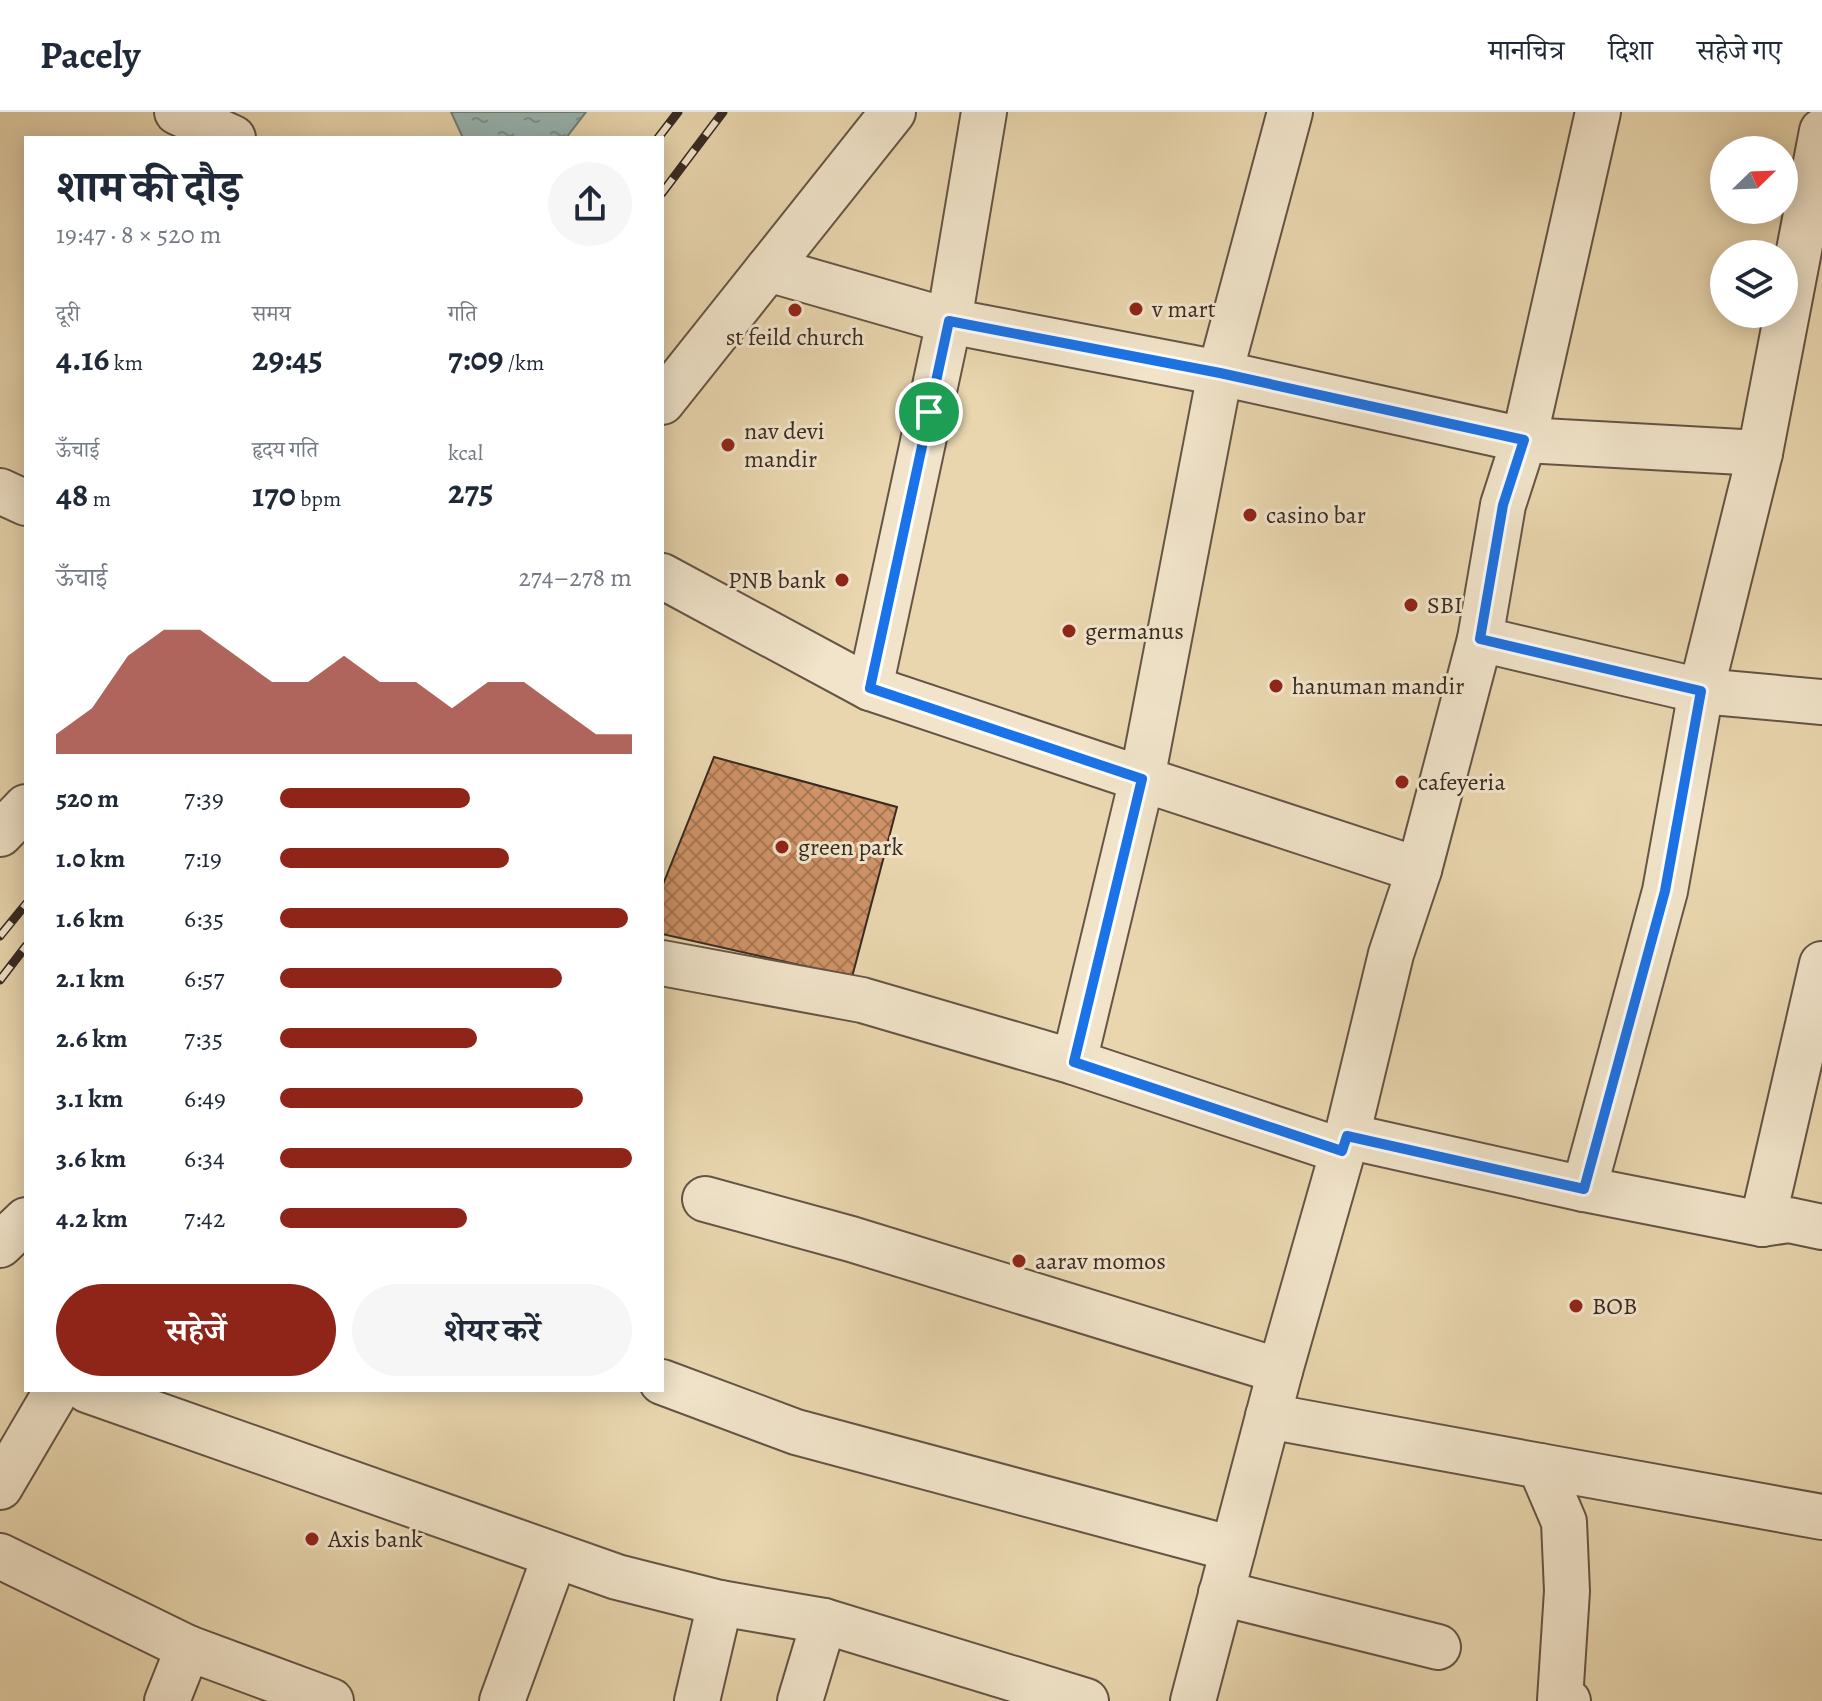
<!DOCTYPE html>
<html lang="hi">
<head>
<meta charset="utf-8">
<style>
  :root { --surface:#fff; --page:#f6f6f7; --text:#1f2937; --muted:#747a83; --line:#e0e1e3; --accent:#8f2418 }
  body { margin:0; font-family:Alegreya,"Noto Serif Devanagari",serif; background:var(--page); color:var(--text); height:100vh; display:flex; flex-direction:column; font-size:30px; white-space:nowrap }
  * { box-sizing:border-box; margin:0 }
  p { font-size:26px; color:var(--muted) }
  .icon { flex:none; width:44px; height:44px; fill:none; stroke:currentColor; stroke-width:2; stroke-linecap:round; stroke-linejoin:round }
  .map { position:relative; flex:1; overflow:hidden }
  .sheet { position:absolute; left:24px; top:24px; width:640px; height:1256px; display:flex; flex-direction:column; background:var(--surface); border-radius:0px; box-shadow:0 4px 20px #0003 }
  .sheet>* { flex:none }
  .needle { width:52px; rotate:67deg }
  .fabs { position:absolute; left:1710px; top:24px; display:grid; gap:16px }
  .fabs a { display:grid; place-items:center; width:88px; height:88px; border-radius:50%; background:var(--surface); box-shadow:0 4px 20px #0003; font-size:40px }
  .pin { position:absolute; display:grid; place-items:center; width:68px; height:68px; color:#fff; margin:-34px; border:4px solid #fff; border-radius:50%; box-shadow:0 2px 8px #0007 }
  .round { display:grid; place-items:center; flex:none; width:84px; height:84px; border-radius:42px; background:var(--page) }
  .summary { display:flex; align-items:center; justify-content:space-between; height:136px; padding:0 32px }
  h1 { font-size:44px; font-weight:700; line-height:60px }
  .metrics { display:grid; grid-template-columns:repeat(3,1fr); gap:12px; height:136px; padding:8px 32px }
  .metrics div { display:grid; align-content:center }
  .metrics b { font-size:34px; font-weight:700 }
  .metrics small { font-size:22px; font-weight:400 }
  .metrics p { font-size:22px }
  .chart { height:224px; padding:16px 32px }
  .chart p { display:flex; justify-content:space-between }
  .chart svg { width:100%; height:144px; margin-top:8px; fill:var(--accent); opacity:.7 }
  .action { display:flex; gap:16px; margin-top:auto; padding:16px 32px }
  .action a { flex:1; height:92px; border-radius:48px; background:var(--accent); color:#fff; font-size:32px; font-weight:700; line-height:92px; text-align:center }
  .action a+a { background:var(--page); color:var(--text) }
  ul { padding:0 32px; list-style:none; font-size:26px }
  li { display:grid; grid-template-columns:128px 96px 1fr; align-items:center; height:60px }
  li i { height:20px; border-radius:10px; background:var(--accent) }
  header { display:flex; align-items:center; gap:48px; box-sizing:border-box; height:112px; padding:0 40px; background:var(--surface); border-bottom:2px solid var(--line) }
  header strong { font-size:38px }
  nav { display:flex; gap:44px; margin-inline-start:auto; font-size:28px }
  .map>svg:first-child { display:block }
  .water { fill:url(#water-ripples); stroke:#727f79; stroke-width:2 }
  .building { fill:url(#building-cross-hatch); stroke:#382a22; stroke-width:2 }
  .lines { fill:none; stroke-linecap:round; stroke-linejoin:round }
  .minor-casing { stroke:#645545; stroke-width:48 }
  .tertiary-casing { stroke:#645545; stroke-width:48 }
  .minor { stroke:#f1e4ca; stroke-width:44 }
  .tertiary { stroke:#f1e4ca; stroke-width:44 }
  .rail-casing { stroke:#382a22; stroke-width:9 }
  .rail { stroke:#f1e4ca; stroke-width:6; stroke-dasharray:18; stroke-linecap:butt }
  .route-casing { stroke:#fff; stroke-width:16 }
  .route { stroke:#1a73e8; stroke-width:10 }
  .poi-dot { fill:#8f2418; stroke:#f1e4ca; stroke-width:3 }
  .labels { text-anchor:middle; stroke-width:6; stroke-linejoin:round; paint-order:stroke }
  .poi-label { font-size:24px; fill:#382a22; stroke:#f1e4ca; text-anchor:start }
</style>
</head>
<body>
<header>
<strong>Pacely</strong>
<nav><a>मानचित्र</a><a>दिशा</a><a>सहेजे गए</a></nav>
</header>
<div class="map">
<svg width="1822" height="1589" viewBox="0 0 1822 1589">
  <defs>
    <pattern id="water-ripples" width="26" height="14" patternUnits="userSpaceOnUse" patternTransform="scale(2)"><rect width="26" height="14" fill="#99b7b3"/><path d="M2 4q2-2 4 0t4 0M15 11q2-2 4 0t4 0" fill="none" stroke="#7e9591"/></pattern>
    <pattern id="building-cross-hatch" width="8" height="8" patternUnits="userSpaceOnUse" patternTransform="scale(2)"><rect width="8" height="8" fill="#cf9367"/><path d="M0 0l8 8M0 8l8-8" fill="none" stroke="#a97854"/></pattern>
  </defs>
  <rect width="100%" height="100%" fill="#e9d6ae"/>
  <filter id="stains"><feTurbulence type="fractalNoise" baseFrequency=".0025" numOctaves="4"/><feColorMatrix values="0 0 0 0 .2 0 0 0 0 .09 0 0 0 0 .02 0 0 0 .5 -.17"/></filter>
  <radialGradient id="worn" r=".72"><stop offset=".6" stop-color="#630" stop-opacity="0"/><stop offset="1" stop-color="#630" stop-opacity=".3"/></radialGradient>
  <path class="water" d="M451,0H586L566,26H463Z"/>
  <path class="building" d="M714,645L897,695L852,865L662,822V775Z"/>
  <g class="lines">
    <defs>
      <g id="minor">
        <path d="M177,0L233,26"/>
        <path d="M1290,0L1220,261L1142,667L1419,758"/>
        <path d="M768,157L949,209L1220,261L1524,328L1760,341"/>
        <path d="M0,379L26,391"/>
        <path d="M662,464L870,576L1142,667L1074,950L1342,1039"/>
        <path d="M1480,527L1701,579L1822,590"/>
        <path d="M870,576L949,209L984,0"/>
        <path d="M0,722L26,695"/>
        <path d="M662,851L862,888L1074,950"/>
        <path d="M1347,1024L1584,1077L1762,1112L1789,1108L1822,1115"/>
        <path d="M1584,1077L1665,779L1701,579L1760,341L1822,19"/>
        <path d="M705,1087L851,1127L1280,1259"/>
        <path d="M1762,1112L1822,852"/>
        <path d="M662,1270L796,1320L1233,1437"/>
        <path d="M87,1278L617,1465L720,1491L824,1509L1086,1589"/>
        <path d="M1268,1304L1540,1354L1564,1410L1567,1479L1560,1588L1568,1589"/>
        <path d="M1540,1354L1822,1405"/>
        <path d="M0,1444L188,1536L167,1589"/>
        <path d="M1221,1481L1438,1535"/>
        <path d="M188,1536L331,1589"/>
        <path d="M502,1589L555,1444"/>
        <path d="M697,1589L720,1491"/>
        <path d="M800,1589L824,1509"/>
        <path d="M1193,1589L1280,1259L1347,1024L1391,842L1419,758L1480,527L1503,393L1524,328L1598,0"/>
      </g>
      <g id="tertiary">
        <path d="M662,290L893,0"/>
        <path d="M0,1133L26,1108"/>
        <path d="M0,1375L57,1278"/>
      </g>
    </defs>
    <use href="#minor" class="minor-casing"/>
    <use href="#tertiary" class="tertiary-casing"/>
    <use href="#minor" class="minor"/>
    <use href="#tertiary" class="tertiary"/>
    <defs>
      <g id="rail">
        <path d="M658,26L678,0"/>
        <path d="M662,81L723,0"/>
        <path d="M0,824L26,792"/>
        <path d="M0,868L26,834"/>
      </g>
    </defs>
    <use href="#rail" class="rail-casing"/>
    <use href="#rail" class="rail"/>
  </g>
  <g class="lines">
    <defs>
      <path id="route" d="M949,209L1220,261L1524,328L1503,393L1480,527L1701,579L1665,779L1584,1077L1347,1024L1342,1039L1074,950L1142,667L870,576Z"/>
    </defs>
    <use href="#route" class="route-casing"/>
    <use href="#route" class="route"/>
  </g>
  <g class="poi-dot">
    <circle cx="1136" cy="197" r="8"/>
    <circle cx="795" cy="198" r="8"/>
    <circle cx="728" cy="333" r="8"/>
    <circle cx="1250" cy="403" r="8"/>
    <circle cx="842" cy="468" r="8"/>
    <circle cx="1411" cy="493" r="8"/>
    <circle cx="1069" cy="519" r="8"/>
    <circle cx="1276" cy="574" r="8"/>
    <circle cx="1402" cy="670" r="8"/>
    <circle cx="782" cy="735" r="8"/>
    <circle cx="1019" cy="1149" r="8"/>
    <circle cx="1576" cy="1194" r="8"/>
    <circle cx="312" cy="1427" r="8"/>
  </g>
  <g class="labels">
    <g class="poi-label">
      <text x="1152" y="205">v mart</text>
      <text x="795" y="233" text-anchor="middle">st feild church</text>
      <text x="744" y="327">nav devi<tspan x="744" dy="28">mandir</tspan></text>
      <text x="1266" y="411">casino bar</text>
      <text x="826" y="476" text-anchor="end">PNB bank</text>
      <text x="1427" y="501">SBI</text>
      <text x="1085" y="527">germanus</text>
      <text x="1292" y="582">hanuman mandir</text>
      <text x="1418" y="678">cafeyeria</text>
      <text x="798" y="743">green park</text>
      <text x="1035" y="1157">aarav momos</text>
      <text x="1592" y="1202">BOB</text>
      <text x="328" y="1435">Axis bank</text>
    </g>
  </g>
  <rect width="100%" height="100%" filter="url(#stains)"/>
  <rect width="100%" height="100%" fill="url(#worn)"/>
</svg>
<div class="fabs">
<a><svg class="needle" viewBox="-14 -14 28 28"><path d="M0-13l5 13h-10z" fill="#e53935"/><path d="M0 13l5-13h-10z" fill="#747a83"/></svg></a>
<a><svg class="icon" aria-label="layers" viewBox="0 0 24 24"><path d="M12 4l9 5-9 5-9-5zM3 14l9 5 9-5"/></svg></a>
</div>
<div class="pin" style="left:929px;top:300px;background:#1e9e55"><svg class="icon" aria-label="arrive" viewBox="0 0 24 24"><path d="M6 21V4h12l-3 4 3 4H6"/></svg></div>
<section class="sheet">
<div class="summary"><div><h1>शाम की दौड़</h1><p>19:47 · 8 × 520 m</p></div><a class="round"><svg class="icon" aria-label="share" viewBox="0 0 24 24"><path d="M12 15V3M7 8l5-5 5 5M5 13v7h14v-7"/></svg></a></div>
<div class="metrics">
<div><p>दूरी</p><b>4.16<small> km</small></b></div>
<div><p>समय</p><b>29:45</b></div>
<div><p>गति</p><b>7:09<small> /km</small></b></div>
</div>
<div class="metrics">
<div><p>ऊँचाई</p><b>48<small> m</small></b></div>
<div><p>हृदय गति</p><b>170<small> bpm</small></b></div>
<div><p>kcal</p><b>275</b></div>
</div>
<div class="chart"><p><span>ऊँचाई</span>274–278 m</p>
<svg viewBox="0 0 160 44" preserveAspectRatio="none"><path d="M0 44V38L10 30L20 14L30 6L40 6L50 14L60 22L70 22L80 14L90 22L100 22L110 30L120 22L130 22L140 30L150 38L160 38V44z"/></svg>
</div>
<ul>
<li><b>520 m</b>7:39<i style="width:54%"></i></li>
<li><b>1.0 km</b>7:19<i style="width:65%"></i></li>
<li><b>1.6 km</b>6:35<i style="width:99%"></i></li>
<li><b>2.1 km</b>6:57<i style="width:80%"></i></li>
<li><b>2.6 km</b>7:35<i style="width:56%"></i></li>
<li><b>3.1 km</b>6:49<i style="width:86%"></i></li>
<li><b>3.6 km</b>6:34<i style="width:100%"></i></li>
<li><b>4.2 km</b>7:42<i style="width:53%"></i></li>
</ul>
<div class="action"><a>सहेजें</a><a>शेयर करें</a></div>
</section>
</div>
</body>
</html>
